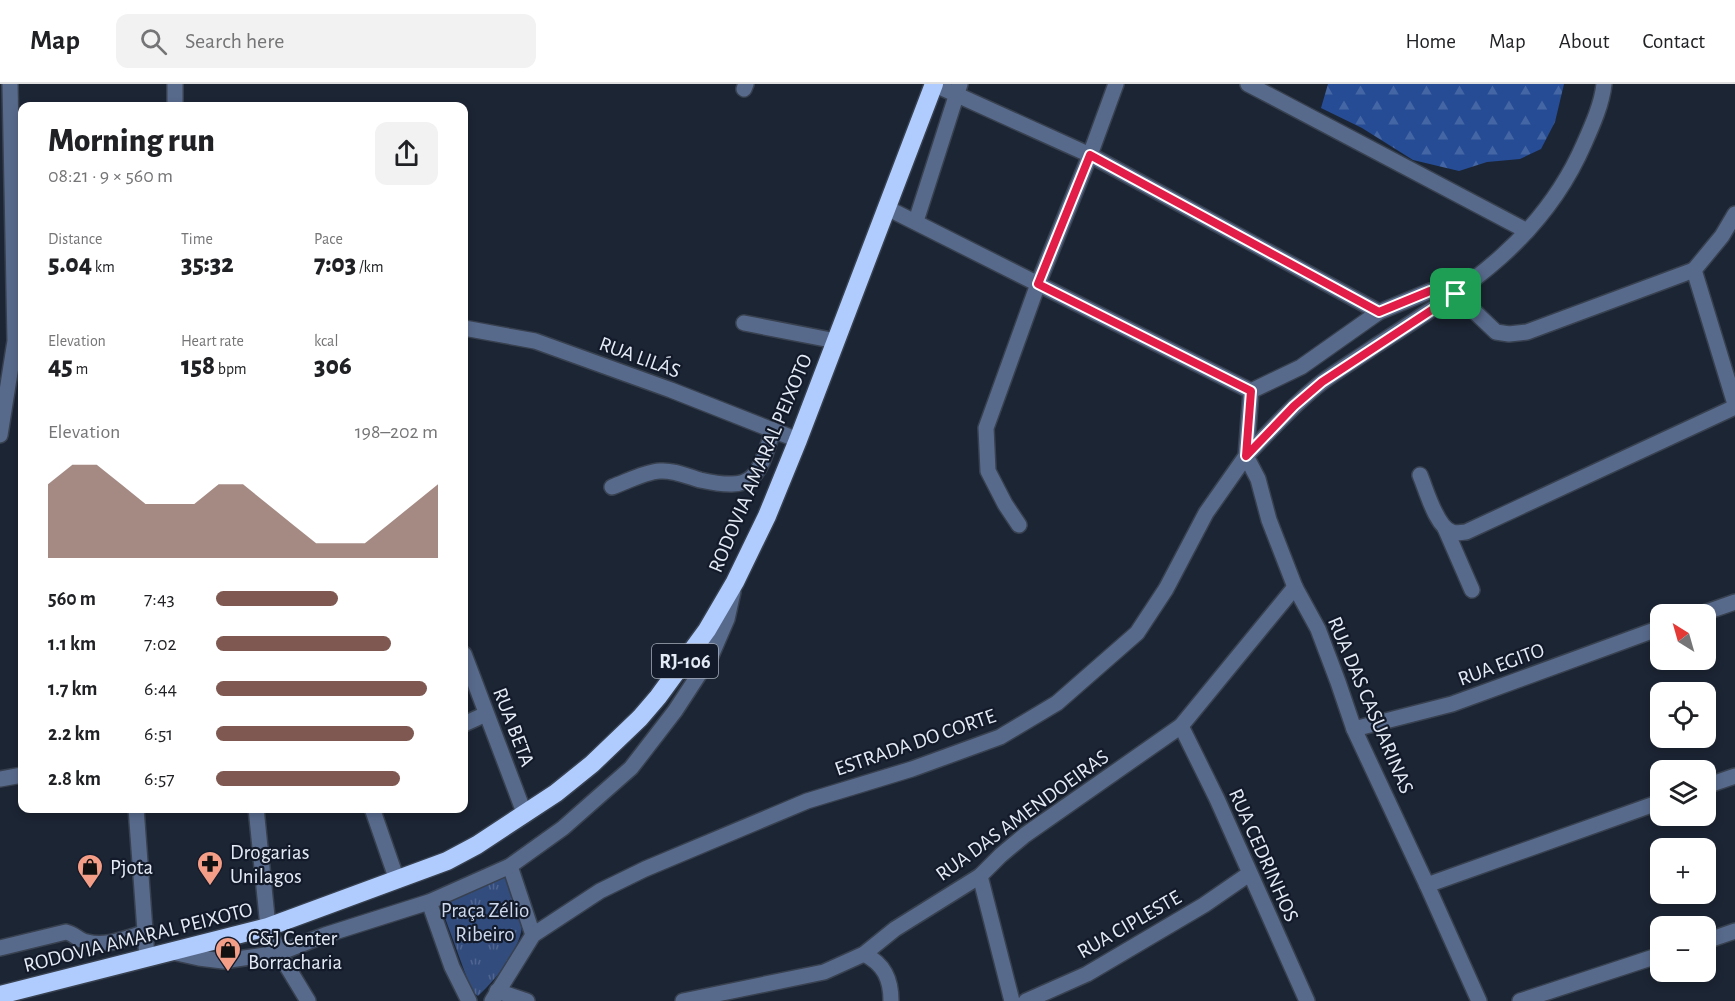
<!DOCTYPE html>
<html lang="en">
<head>
<meta charset="utf-8">
<style>
  :root { --surface:#fff; --page:#f2f2f2; --text:#202124; --muted:#757577; --line:#e0e0e0; --accent:#7f5951 }
  body { margin:0; font-family:"Alegreya Sans",sans-serif; background:var(--page); color:var(--text); height:100vh; display:flex; flex-direction:column; font-size:22px; white-space:nowrap }
  * { box-sizing:border-box; margin:0 }
  p { font-size:20px; color:var(--muted) }
  .icon { flex:none; width:33px; height:33px; fill:none; stroke:currentColor; stroke-width:2; stroke-linecap:round; stroke-linejoin:round }
  .map { position:relative; flex:1; overflow:hidden }
  .panel { position:absolute; left:18px; top:18px; width:450px; height:711px; display:flex; flex-direction:column; background:var(--surface); border-radius:12px; box-shadow:0 3px 9px #0003 }
  .panel>* { flex:none }
  .needle { width:39px; rotate:323deg }
  .tools { position:absolute; left:1650px; top:520px; display:grid; gap:12px }
  .tools a { display:grid; place-items:center; width:66px; height:66px; border-radius:12px; background:var(--surface); box-shadow:0 3px 9px #0003; font-size:30px }
  .pin { position:absolute; display:grid; place-items:center; width:51px; height:51px; color:#fff; margin:-26px; border-radius:12px; box-shadow:0 3px 9px #0006 }
  .round { display:grid; place-items:center; flex:none; width:63px; height:63px; border-radius:12px; background:var(--page) }
  .headline { display:flex; align-items:center; justify-content:space-between; height:102px; padding:0 30px }
  h1 { font-size:33px; font-weight:800; line-height:45px }
  .metrics { display:grid; grid-template-columns:repeat(3,1fr); gap:9px; height:102px; padding:6px 30px }
  .metrics div { display:grid; align-content:center }
  .metrics b { font-size:26px; font-weight:800 }
  .metrics small { font-size:16px; font-weight:400 }
  .metrics p { font-size:16px }
  .chart { height:168px; padding:12px 30px }
  .chart p { display:flex; justify-content:space-between }
  .chart svg { width:100%; height:108px; margin-top:6px; fill:var(--accent); opacity:.7 }
  ul { padding:0 30px; list-style:none; font-size:20px }
  li { display:grid; grid-template-columns:96px 72px 1fr; align-items:center; height:45px }
  li i { height:15px; border-radius:8px; background:var(--accent) }
  header { display:flex; align-items:center; gap:36px; box-sizing:border-box; height:84px; padding:0 30px; background:var(--surface); border-bottom:2px solid var(--line) }
  header strong { font-size:28px }
  nav { display:flex; gap:33px; margin-inline-start:auto; font-size:21px }
  .search { width:420px; height:54px; background:var(--page); display:flex; align-items:center; gap:15px; box-sizing:border-box; padding:0 21px; border-radius:12px; color:var(--muted); font-size:22px }
  .map>svg:first-child { display:block }
  .forest { fill:url(#forest-firs) }
  .park { fill:url(#park-tufts) }
  .lines { fill:none; stroke-linecap:round; stroke-linejoin:round }
  .minor-casing { stroke:#38414f; stroke-width:18 }
  .highway-casing { stroke:#38414f; stroke-width:21 }
  .minor { stroke:#586a8c; stroke-width:15 }
  .highway { stroke:#b0ccfe; stroke-width:18 }
  .route-casing { stroke:#fff; stroke-width:12 }
  .route { stroke:#e11d48; stroke-width:8 }
  .labels { text-anchor:middle; stroke-width:4.5; stroke-linejoin:round; paint-order:stroke }
  .shield { fill:#131b2a; stroke:#a6adb9; stroke-width:1.5 }
  .shield-label { font-size:20px; font-weight:bold; fill:#e5ebf6 }
  .street-label { font-size:21px; fill:#e5ebf6; stroke:#131b2a }
  .poi-label { font-size:21px; fill:#e5ebf6; stroke:#131b2a; text-anchor:start }
  .park-label { font-size:21px; fill:#ced9ee; stroke:#131b2a }
</style>
</head>
<body>
<header>
<strong>Map</strong>
<div class="search"><svg class="icon" aria-label="search" viewBox="0 0 24 24"><circle cx="10" cy="10" r="6"/><path d="M15 15l6 6"/></svg>Search here</div>
<nav><a>Home</a><a>Map</a><a>About</a><a>Contact</a></nav>
</header>
<div class="map">
<svg width="1735" height="917" viewBox="0 0 1735 917">
  <defs>
    <pattern id="forest-firs" width="22" height="20" patternUnits="userSpaceOnUse" patternTransform="scale(1.5)"><rect width="22" height="20" fill="#264c95"/><path d="M5 1l3.5 6h-7zM16 11l3.5 6h-7z" fill="#4566a4"/></pattern>
    <pattern id="park-tufts" width="24" height="20" patternUnits="userSpaceOnUse" patternTransform="scale(1.5)"><rect width="24" height="20" fill="#324c7d"/><path d="M3 7l-1-3M5 7V3M7 7l1-3M15 17l-1-3M17 17v-4M19 17l1-3" fill="none" stroke="#506690"/></pattern>
  </defs>
  <rect width="100%" height="100%" fill="#1c2534"/>
  <path class="forest" d="M1328,0H1564L1555,38L1541,65L1520,75L1487,78L1459,87L1413,76L1362,44L1321,24Z"/>
  <path class="park" d="M499,792L510,795C513,808 520,823 522,836C524,862 496,895 478,912L472,908L440,820Z"/>
  <g class="lines">
    <defs>
      <g id="minor">
        <path d="M175,0V22"/>
        <path d="M933,0L1090,71L1379,228"/>
        <path d="M1248,0L1527,147"/>
        <path d="M744,5L746,0"/>
        <path d="M887,124L1251,307L1301,283L1379,228L1430,207L1440,205L1456,210L1496,248L1509,250L1527,248L1694,186"/>
        <path d="M916,137L960,0"/>
        <path d="M1694,186L1735,320"/>
        <path d="M1694,186L1722,152L1735,130"/>
        <path d="M744,239L836,257"/>
        <path d="M464,244L535,257L671,306L798,356"/>
        <path d="M0,351L15,257L10,0"/>
        <path d="M1420,391C1426,405 1436,443 1452,448C1457,450 1461,448 1466,448L1735,323"/>
        <path d="M612,403C626,398 644,388 660,387C674,386 686,392 700,396C755,408 758,394 773,346"/>
        <path d="M1019,441L1005,420L988,387L986,344L1038,200L1090,71L1116,0"/>
        <path d="M1445,444L1472,506"/>
        <path d="M1698,531L1735,518"/>
        <path d="M464,570L525,731"/>
        <path d="M464,640L486,630"/>
        <path d="M1181,642L1217,715L1307,917"/>
        <path d="M1354,645L1452,620L1660,544"/>
        <path d="M0,695L22,691"/>
        <path d="M1706,702L1735,692"/>
        <path d="M136,724L147,874"/>
        <path d="M256,724L268,843L279,869L308,917"/>
        <path d="M372,724L397,796"/>
        <path d="M510,782L533,851"/>
        <path d="M980,792L1012,917"/>
        <path d="M1427,801L1660,718"/>
        <path d="M429,818L452,883L469,917"/>
        <path d="M1706,857L1735,847"/>
        <path d="M0,864L66,848C75,850 79,857 87,858C107,863 125,854 144,849"/>
        <path d="M172,868L199,874L223,877L279,869L325,851L429,818L510,782L563,744L631,684L675,627L711,572L727,535L733,508"/>
        <path d="M864,870C884,880 891,895 891,917"/>
        <path d="M497,907L527,917"/>
        <path d="M492,917L533,851L600,807L645,785L807,717L912,685L1000,653L1057,619L1137,549L1166,505L1206,429L1246,372L1251,307"/>
        <path d="M683,917L824,888L864,870L895,845L980,792L1001,771L1025,751L1181,642L1295,503"/>
        <path d="M1026,917L1087,890L1204,821L1249,790"/>
        <path d="M1479,917L1427,801L1354,645L1338,598L1318,545L1295,503L1269,436L1258,395L1246,372C1270,347 1294,320 1321,299C1338,286 1357,275 1374,263C1461,207 1541,159 1584,60C1592,42 1602,20 1604,0"/>
        <path d="M1520,917L1660,871"/>
      </g>
      <path id="highway" d="M0,911L268,843L447,777L477,761L556,709L592,680L640,634L658,613L707,546L735,498L767,432L798,356L934,0"/>
    </defs>
    <use href="#minor" class="minor-casing"/>
    <use href="#highway" class="highway-casing"/>
    <use href="#minor" class="minor"/>
    <use href="#highway" class="highway"/>
  </g>
  <g class="lines">
    <defs>
      <path id="route" d="M1090,71L1379,228L1430,207L1440,206L1456,210L1322,298L1294,322L1246,372L1251,307L1038,200Z"/>
    </defs>
    <use href="#route" class="route-casing"/>
    <use href="#route" class="route"/>
  </g>
  <defs>
    <symbol id="pharmacy-pin" viewBox="-11 -11 22 30"><path d="M0 17L-7.5 6A9.5 9.5 0 1 1 7.5 6Z" fill="#f49e87" stroke="#131b2a"/><path d="M-2-6h4v4h4v4h-4v4h-4v-4h-4v-4h4Z" fill="#111"/></symbol>
    <symbol id="shop-pin" viewBox="-11 -11 22 30"><path d="M0 17L-7.5 6A9.5 9.5 0 1 1 7.5 6Z" fill="#f49e87" stroke="#131b2a"/><path d="M-5-2.5h2.3a2.7 3.5 0 0 1 5.4 0H5L5.5 6h-11ZM-1.5-2.5h3a1.5 2.3 0 0 0-3 0Z" fill="#111"/></symbol>
  </defs>
  <g fill-rule="evenodd">
    <use href="#pharmacy-pin" x="195" y="765" width="30" height="40"/>
    <use href="#shop-pin" x="75" y="768" width="30" height="40"/>
    <use href="#shop-pin" x="213" y="851" width="30" height="40"/>
  </g>
  <g class="labels">
    <rect class="shield" x="652" y="560" width="66" height="34" rx="4.5"/>
    <g class="shield-label">
      <text x="685" y="584">RJ-106</text>
    </g>
    <g class="street-label">
      <text transform="translate(640 273) rotate(20)" y="7">RUA LILÁS</text>
      <text transform="translate(760 379) rotate(-67)" y="7">RODOVIA AMARAL PEIXOTO</text>
      <text transform="translate(1501 580) rotate(-20)" y="7">RUA EGITO</text>
      <text transform="translate(1371 621) rotate(67)" y="7">RUA DAS CASUARINAS</text>
      <text transform="translate(514 643) rotate(69)" y="7">RUA BETA</text>
      <text transform="translate(915 658) rotate(-19)" y="7">ESTRADA DO CORTE</text>
      <text transform="translate(1022 731) rotate(-36)" y="7">RUA DAS AMENDOEIRAS</text>
      <text transform="translate(1264 771) rotate(66)" y="7">RUA CEDRINHOS</text>
      <text transform="translate(1129 840) rotate(-30)" y="7">RUA CIPLESTE</text>
      <text transform="translate(138 853) rotate(-14)" y="7">RODOVIA AMARAL PEIXOTO</text>
    </g>
    <g class="poi-label">
      <text x="230" y="775">Drogarias<tspan x="230" dy="24">Unilagos</tspan></text>
      <text x="110" y="790">Pjota</text>
      <text x="248" y="861">C&amp;J Center<tspan x="248" dy="24">Borracharia</tspan></text>
    </g>
    <g class="park-label">
      <text x="485" y="833">Praça Zélio<tspan x="485" dy="24">Ribeiro</tspan></text>
    </g>
  </g>
</svg>
<div class="tools">
<a><svg class="needle" viewBox="-14 -14 28 28"><path d="M0-13l5 13h-10z" fill="#e53935"/><path d="M0 13l5-13h-10z" fill="#757577"/></svg></a>
<a><svg class="icon" aria-label="locate" viewBox="0 0 24 24"><circle cx="12" cy="12" r="6"/><path d="M12 2v4M12 18v4M2 12h4M18 12h4"/></svg></a>
<a><svg class="icon" aria-label="layers" viewBox="0 0 24 24"><path d="M12 4l9 5-9 5-9-5zM3 14l9 5 9-5"/></svg></a>
<a>+</a>
<a>−</a>
</div>
<div class="pin" style="left:1456px;top:210px;background:#1e9e55"><svg class="icon" aria-label="arrive" viewBox="0 0 24 24"><path d="M6 21V4h12l-3 4 3 4H6"/></svg></div>
<section class="panel">
<div class="headline"><div><h1>Morning run</h1><p>08:21 · 9 × 560 m</p></div><a class="round"><svg class="icon" aria-label="share" viewBox="0 0 24 24"><path d="M12 15V3M7 8l5-5 5 5M5 13v7h14v-7"/></svg></a></div>
<div class="metrics">
<div><p>Distance</p><b>5.04<small> km</small></b></div>
<div><p>Time</p><b>35:32</b></div>
<div><p>Pace</p><b>7:03<small> /km</small></b></div>
</div>
<div class="metrics">
<div><p>Elevation</p><b>45<small> m</small></b></div>
<div><p>Heart rate</p><b>158<small> bpm</small></b></div>
<div><p>kcal</p><b>306</b></div>
</div>
<div class="chart"><p><span>Elevation</span>198–202 m</p>
<svg viewBox="0 0 160 44" preserveAspectRatio="none"><path d="M0 44V14L10 6L20 6L30 14L40 22L50 22L60 22L70 14L80 14L90 22L100 30L110 38L120 38L130 38L140 30L150 22L160 14V44z"/></svg>
</div>
<ul>
<li><b>560 m</b>7:43<i style="width:55%"></i></li>
<li><b>1.1 km</b>7:02<i style="width:79%"></i></li>
<li><b>1.7 km</b>6:44<i style="width:95%"></i></li>
<li><b>2.2 km</b>6:51<i style="width:89%"></i></li>
<li><b>2.8 km</b>6:57<i style="width:83%"></i></li>
</ul>
</section>
</div>
</body>
</html>
